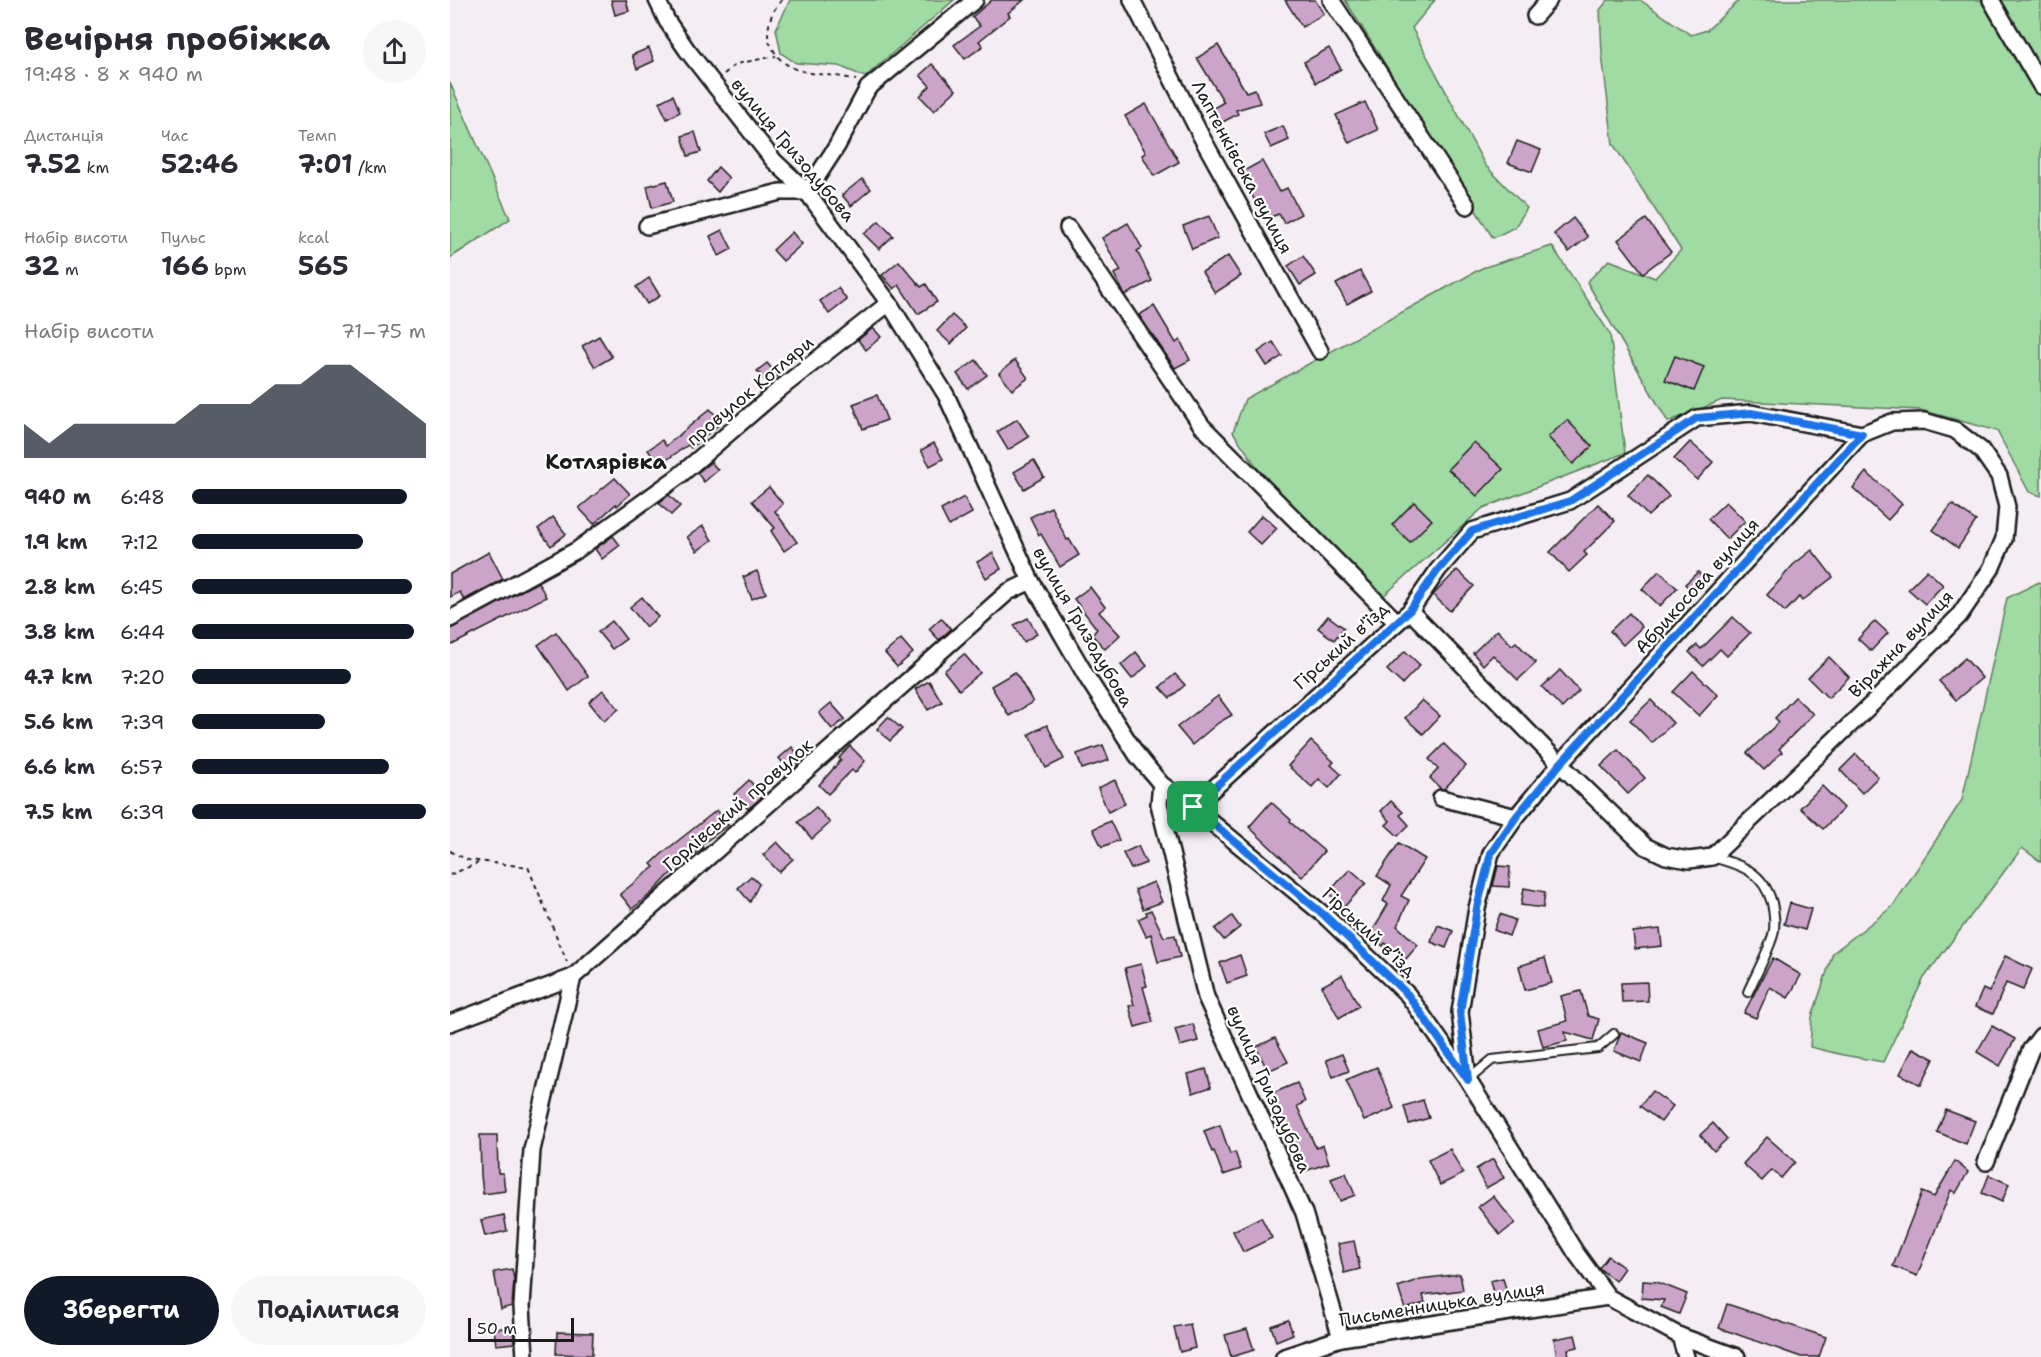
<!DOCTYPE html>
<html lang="uk">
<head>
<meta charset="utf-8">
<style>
  :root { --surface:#fff; --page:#f7f7f7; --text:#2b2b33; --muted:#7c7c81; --accent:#111827 }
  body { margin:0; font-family:"Shantell Sans",sans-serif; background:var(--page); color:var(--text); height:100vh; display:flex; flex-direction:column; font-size:22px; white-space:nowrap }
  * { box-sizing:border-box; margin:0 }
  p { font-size:20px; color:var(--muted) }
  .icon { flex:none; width:33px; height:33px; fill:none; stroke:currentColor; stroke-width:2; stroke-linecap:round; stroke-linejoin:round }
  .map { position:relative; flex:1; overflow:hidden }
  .details { display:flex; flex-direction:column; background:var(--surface); width:450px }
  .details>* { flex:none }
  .scale { position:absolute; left:18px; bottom:15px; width:106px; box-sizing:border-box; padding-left:6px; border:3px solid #1c1c1c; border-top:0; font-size:16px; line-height:21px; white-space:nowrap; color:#1c1c1c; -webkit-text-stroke:4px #fff; paint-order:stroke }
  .pin { position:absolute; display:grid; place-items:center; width:51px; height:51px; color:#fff; margin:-26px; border-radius:12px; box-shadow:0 3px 9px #0006 }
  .round { display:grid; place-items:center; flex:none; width:63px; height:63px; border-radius:32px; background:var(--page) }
  .head { display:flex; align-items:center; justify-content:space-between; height:102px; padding:0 24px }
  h1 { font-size:33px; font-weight:700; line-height:45px }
  .stats { display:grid; grid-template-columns:repeat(3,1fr); gap:9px; height:102px; padding:6px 24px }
  .stats div { display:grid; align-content:center }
  .stats b { font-size:26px; font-weight:700 }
  .stats small { font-size:16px; font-weight:400 }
  .stats p { font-size:16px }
  .chart { height:168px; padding:12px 24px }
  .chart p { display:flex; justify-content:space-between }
  .chart svg { width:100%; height:108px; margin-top:6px; fill:var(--accent); opacity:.7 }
  .cta { display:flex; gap:12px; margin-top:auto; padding:12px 24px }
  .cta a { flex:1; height:69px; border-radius:36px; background:var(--accent); color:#fff; font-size:24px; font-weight:700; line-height:69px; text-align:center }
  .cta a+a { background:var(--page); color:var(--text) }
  ul { padding:0 24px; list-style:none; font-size:20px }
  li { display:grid; grid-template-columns:96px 72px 1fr; align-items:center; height:45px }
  li i { height:15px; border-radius:8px; background:var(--accent) }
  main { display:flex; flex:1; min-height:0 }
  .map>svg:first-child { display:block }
  .green { fill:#9fdba2; stroke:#5e7c5f; stroke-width:1.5 }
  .building { fill:#cda4c9; stroke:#1c1c1c; stroke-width:1.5 }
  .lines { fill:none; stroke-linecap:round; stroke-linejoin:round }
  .service-casing { stroke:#1c1c1c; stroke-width:12 }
  .minor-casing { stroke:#1c1c1c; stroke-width:20 }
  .path { stroke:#1c1c1c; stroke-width:2; stroke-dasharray:4.5 4.5; stroke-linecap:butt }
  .service { stroke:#fff; stroke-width:8 }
  .minor { stroke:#fff; stroke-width:15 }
  .route-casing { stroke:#fff; stroke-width:12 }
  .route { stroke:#1a73e8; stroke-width:8 }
  .labels { text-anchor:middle; stroke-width:4.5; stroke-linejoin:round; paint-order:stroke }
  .street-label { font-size:18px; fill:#1c1c1c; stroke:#fff }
  .quarter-label { font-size:21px; font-weight:bold; fill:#1c1c1c; stroke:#fff }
</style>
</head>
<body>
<main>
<section class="details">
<div class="head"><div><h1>Вечірня пробіжка</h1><p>19:48 · 8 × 940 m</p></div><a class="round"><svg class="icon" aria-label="share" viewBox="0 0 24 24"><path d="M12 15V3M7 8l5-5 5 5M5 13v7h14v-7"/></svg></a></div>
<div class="stats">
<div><p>Дистанція</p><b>7.52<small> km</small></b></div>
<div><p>Час</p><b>52:46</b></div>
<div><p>Темп</p><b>7:01<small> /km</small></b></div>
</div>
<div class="stats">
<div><p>Набір висоти</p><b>32<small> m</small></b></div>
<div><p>Пульс</p><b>166<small> bpm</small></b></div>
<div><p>kcal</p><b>565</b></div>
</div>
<div class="chart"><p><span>Набір висоти</span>71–75 m</p>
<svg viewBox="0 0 160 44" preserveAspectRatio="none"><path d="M0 44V30L10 38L20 30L30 30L40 30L50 30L60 30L70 22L80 22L90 22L100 14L110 14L120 6L130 6L140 14L150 22L160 30V44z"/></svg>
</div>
<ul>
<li><b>940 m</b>6:48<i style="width:92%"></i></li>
<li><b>1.9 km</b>7:12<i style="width:73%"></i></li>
<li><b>2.8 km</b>6:45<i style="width:94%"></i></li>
<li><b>3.8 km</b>6:44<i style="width:95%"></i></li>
<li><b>4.7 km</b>7:20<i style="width:68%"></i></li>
<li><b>5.6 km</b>7:39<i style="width:57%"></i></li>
<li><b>6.6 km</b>6:57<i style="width:84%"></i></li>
<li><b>7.5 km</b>6:39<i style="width:100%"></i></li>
</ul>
<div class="cta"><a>Зберегти</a><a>Поділитися</a></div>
</section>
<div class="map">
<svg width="1591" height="1357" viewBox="0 0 1591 1357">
  <rect width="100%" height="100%" fill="#f5edf4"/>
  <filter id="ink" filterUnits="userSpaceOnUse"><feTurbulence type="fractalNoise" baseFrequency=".0167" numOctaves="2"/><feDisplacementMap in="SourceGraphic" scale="12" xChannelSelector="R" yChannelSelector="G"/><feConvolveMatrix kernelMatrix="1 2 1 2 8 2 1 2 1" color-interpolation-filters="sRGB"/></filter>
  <g filter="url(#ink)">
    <g class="green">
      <path d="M340,0H504L415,77L389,66L346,63L331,53L326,29Z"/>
      <path d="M895,0H985L962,28L1035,165L1077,208L1065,227L1043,238Z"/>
      <path d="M1158,0H1190L1241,35L1257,30L1290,0H1591V496L1579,492L1547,431L1471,410L1272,400L1218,422L1137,282L1159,260L1205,278L1231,250L1163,144L1152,54L1150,10Z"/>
      <path d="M0,83L60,219L0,258Z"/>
      <path d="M1102,246L1160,334L1175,453L1033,508L931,598L842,519L783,432L795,399L1032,268Z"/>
      <path d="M1589,582L1591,583V862L1572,848L1474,978L1433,1062L1393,1055L1360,1047L1362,1017L1383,953L1443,906L1512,800L1557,598Z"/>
    </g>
    <g class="building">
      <path d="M161,0H176L179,11L165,15Z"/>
      <path d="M542,0H574L558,13L560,16L529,41L533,46L515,59L504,45L530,26L522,17Z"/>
      <path d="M835,0H865L874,14L852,27Z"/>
      <path d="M768,45L796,92L805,89L810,103L786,110L788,114L769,124L760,110L774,102L747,58Z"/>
      <path d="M199,48L204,61L187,69L182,55Z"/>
      <path d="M879,48L891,69L866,83L854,62Z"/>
      <path d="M482,64L506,90L484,111L470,96L480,86L470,75Z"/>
      <path d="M223,95L230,112L217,119L209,102Z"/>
      <path d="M915,102L928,130L899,143L886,115Z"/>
      <path d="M696,104L729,162L704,176L692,155L696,153L675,116Z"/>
      <path d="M833,126L839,140L821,148L814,134Z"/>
      <path d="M245,132L251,152L238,156L232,136Z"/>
      <path d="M1067,141L1091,150L1082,172L1058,163Z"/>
      <path d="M812,161L829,192L837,188L851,214L834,223L829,214L815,219L790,173Z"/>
      <path d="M268,167L279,178L268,192L257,181Z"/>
      <path d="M412,179L421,189L401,206L392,195Z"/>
      <path d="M217,181L223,202L202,208L197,186Z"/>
      <path d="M759,216L768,238L742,249L733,226Z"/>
      <path d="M1123,218L1138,237L1119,252L1104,234Z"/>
      <path d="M1196,219L1221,252L1193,273L1168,240Z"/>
      <path d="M429,221L443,236L429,249L414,234Z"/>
      <path d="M678,223L692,248L687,251L702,281L675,295L664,274L671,271L652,238Z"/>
      <path d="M272,230L282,249L269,256L260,236Z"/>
      <path d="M342,232L352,244L333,261L323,250Z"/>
      <path d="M778,256L791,276L765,293L752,272Z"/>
      <path d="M853,256L866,275L850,285L838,266Z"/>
      <path d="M449,261L471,287L476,284L487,302L468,314L449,285L444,289L432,275Z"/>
      <path d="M910,271L921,291L897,304L886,284Z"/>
      <path d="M199,278L210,296L197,304L186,287Z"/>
      <path d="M388,288L397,300L379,314L370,301Z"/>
      <path d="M704,306L726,343L730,340L740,360L725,368L689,315Z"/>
      <path d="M502,315L516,328L501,344L487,331Z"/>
      <path d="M423,328L431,337L416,350L408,340Z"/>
      <path d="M149,336L162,357L145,367L132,346Z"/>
      <path d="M823,342L832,356L817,366L808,352Z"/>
      <path d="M1225,356L1254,367L1244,391L1215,380Z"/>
      <path d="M526,360L537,375L518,389L507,374Z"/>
      <path d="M565,360L578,378L562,390L549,373Z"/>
      <path d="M317,363L328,376L318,384L307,371Z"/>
      <path d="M427,395L437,420L413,429L403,404Z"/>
      <path d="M260,409L272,422L241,448L238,445L209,465L198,450L212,440L216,446Z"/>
      <path d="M567,419L579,437L558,450L547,432Z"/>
      <path d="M1117,420L1142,446L1123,464L1098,437Z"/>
      <path d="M1024,442L1053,469L1027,496L998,469Z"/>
      <path d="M1240,442L1263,462L1247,480L1224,459Z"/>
      <path d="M484,443L493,459L480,466L471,450Z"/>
      <path d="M584,460L594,477L574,489L564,472Z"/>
      <path d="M261,462L268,470L254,482L247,473Z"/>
      <path d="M1416,472L1452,504L1438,520L1403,488Z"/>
      <path d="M1198,475L1219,496L1198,516L1178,495Z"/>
      <path d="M165,478L180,494L167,506L166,504L144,524L129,508Z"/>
      <path d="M319,487L333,504L325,511L347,542L334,551L321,531L325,528L302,501Z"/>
      <path d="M219,495L230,506L221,515L209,503Z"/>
      <path d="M514,497L522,513L499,526L491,510Z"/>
      <path d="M964,502L982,520L960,542L942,525Z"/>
      <path d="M1276,502L1295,521L1277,539L1258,519Z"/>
      <path d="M1148,504L1165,521L1134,552L1137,555L1119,572L1100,552Z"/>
      <path d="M1502,504L1526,521L1508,548L1483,530Z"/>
      <path d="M601,507L617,540L619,539L629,555L610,567L591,534L589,535L580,517Z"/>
      <path d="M812,515L827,528L811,545L797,532Z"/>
      <path d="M103,517L116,534L101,546L88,529Z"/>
      <path d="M253,526L262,540L247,551L237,537Z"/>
      <path d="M163,536L170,545L152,559L145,549Z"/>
      <path d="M1362,550L1383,577L1352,601L1349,597L1335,612L1317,595L1343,565Z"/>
      <path d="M39,552L53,579L14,600L10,592L0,597V574Z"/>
      <path d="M543,553L551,569L536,578L527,562Z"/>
      <path d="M1007,570L1024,586L1000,611L983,595Z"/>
      <path d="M1477,570L1493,585L1475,604L1458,589Z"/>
      <path d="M307,571L316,593L302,599L293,577Z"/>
      <path d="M1209,571L1227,588L1210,606L1192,589Z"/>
      <path d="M1248,572L1257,582L1244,594L1235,584Z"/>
      <path d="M88,582L96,597L0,646V629Z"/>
      <path d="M640,587L655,607L649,612L670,635L655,649L642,635L647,629L624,599Z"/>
      <path d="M192,597L208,617L196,627L180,607Z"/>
      <path d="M1179,613L1192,627L1173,645L1160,631Z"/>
      <path d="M878,616L894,628L884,640L868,628Z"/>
      <path d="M1283,617L1300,633L1277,656L1270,649L1253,666L1239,652L1247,645L1251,649Z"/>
      <path d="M491,618L501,629L489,640L479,629Z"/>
      <path d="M578,618L587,634L574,642L564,625Z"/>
      <path d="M162,621L176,639L162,649L148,632Z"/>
      <path d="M1425,621L1438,633L1421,651L1408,639Z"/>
      <path d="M1047,630L1062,645L1066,642L1086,663L1068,680L1043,655L1033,665L1023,653Z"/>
      <path d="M106,632L138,676L119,691L88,645Z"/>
      <path d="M451,639L463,653L447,667L435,653Z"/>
      <path d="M955,651L970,665L952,684L937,670Z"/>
      <path d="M686,652L697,666L682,679L671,665Z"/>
      <path d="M514,654L530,673L509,690L494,671Z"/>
      <path d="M1379,657L1399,677L1378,698L1358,678Z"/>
      <path d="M1515,658L1532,678L1506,700L1489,681Z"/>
      <path d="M1110,670L1129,691L1112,708L1092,687Z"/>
      <path d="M1243,671L1268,695L1249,716L1223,692Z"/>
      <path d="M565,672L583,702L559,716L541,686Z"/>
      <path d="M725,674L735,685L720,698L710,687Z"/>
      <path d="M479,681L492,702L478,710L465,689Z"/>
      <path d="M153,690L169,709L154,721L139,702Z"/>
      <path d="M768,696L782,715L768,723L742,745L727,727Z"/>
      <path d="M1345,697L1363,714L1329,749L1332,752L1314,770L1297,753L1329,722L1325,718Z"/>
      <path d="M972,700L990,716L973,734L955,718Z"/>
      <path d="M1201,700L1223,723L1202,743L1180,720Z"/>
      <path d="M381,703L395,719L382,729L369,713Z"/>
      <path d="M438,717L452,729L440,741L427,729Z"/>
      <path d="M597,725L614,759L596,768L579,734Z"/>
      <path d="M861,741L884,762L881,765L891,774L879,788L869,779L862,787L838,766Z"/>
      <path d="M994,744L1016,766L994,789H991L980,778L988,769L979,759Z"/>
      <path d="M653,745L659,760L632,769L627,754Z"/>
      <path d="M400,746L415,761L405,773L402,770L378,794L369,785L391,760L389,758Z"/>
      <path d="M342,747L353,760L340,772L329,758Z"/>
      <path d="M1168,750L1195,778L1178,794L1151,766Z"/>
      <path d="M1406,754L1428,777L1412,793L1390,770Z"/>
      <path d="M299,780L313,796L298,809L284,794Z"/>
      <path d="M665,780L675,804L658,812L648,788Z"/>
      <path d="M1372,786L1394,808L1373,829L1350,808Z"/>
      <path d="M941,801L953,812L950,815L959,825L948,836L936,825L940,821L931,811Z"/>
      <path d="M821,802L841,820L840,822L874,851L852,877L799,827Z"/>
      <path d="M366,807L380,823L362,839L348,822Z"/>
      <path d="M267,810L278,825L251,845L253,848L228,866L202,893L182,909L170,894L204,867L201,864L215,851Z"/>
      <path d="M660,821L669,840L652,847L643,829Z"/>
      <path d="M327,842L343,859L329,872L313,855Z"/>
      <path d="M949,843L975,859L951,896L959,900L947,926L968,945L955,960L935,943L933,946L919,937L938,904L933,901L941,885L927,876Z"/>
      <path d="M688,846L696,863L681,869L673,853Z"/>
      <path d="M1048,866L1060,867L1059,887L1043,886Z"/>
      <path d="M900,869L916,883L894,907L878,893Z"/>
      <path d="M301,876L309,884L300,902L288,888Z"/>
      <path d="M704,882L712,902L693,909L685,890Z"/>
      <path d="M1074,888L1095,892L1093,908L1071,905Z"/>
      <path d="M1340,903L1361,909L1355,930L1334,924Z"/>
      <path d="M701,910L714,937L725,935L730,957L708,962L701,934L696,936L688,919L697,915L696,912Z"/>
      <path d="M1050,914L1065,920L1059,936L1044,930Z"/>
      <path d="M782,916L790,927L774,940L765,929Z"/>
      <path d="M988,925L1003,931L996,948L981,942Z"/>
      <path d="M1210,929L1212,946L1185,949L1183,932Z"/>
      <path d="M790,955L797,976L777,983L770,963Z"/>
      <path d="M1555,956L1582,969L1573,990L1556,983L1543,1014L1525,1007L1533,989L1539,992Z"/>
      <path d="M1095,958L1102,983L1075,990L1069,966Z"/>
      <path d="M1323,958L1351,975L1338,998L1320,987L1306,1018L1294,1013Z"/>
      <path d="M691,964L697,986L693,987L703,1022L685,1027L679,1006L684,1005L675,968Z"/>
      <path d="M892,975L909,1006L889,1018L872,986Z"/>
      <path d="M1197,982L1198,1001L1172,1002L1171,983Z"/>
      <path d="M1131,991L1138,1016L1149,1019L1143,1040L1115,1032L1117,1041L1093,1047L1088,1029L1117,1021L1111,996Z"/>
      <path d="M743,1024L748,1041L730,1046L725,1029Z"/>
      <path d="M1542,1026L1565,1039L1550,1066L1527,1052Z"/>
      <path d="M1171,1032L1198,1043L1191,1062L1164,1051Z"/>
      <path d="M825,1038L838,1062L818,1071L806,1047Z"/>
      <path d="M1463,1048L1484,1059L1471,1085L1450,1074Z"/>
      <path d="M892,1054L899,1071L883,1077L876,1060Z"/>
      <path d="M927,1067L944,1108L914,1121L896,1080Z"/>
      <path d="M756,1069L761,1087L743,1093L738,1074Z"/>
      <path d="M847,1083L855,1102L847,1106L866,1148L873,1145L879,1163L855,1171L844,1142L839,1144L830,1124L833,1122L821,1094Z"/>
      <path d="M1202,1091L1223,1106L1211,1122L1190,1106Z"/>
      <path d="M973,1100L979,1118L959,1124L954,1106Z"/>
      <path d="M1496,1110L1525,1121L1516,1144L1487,1132Z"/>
      <path d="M1263,1123L1277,1139L1264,1151L1250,1135Z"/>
      <path d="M770,1125L780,1154L785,1152L791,1169L773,1175L764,1151L762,1152L754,1131Z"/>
      <path d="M30,1135H47L48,1173H53L55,1191L33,1194L31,1175Z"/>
      <path d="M1317,1137L1345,1162L1331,1178L1322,1170L1312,1181L1293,1164Z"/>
      <path d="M1000,1149L1013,1174L990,1185L978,1160Z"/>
      <path d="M1043,1159L1054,1178L1036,1188L1026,1169Z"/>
      <path d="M1505,1161L1518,1172L1506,1193L1501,1190L1467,1276L1443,1266L1472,1192L1484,1197Z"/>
      <path d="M896,1173L905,1195L890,1201L881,1179Z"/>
      <path d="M1539,1175L1559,1184L1552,1202L1532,1193Z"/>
      <path d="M1043,1196L1065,1223L1050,1235L1028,1207Z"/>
      <path d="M54,1215L57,1231L35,1236L31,1220Z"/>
      <path d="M811,1217L822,1238L793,1252L783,1231Z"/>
      <path d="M904,1241L910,1269L894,1273L888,1244Z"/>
      <path d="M1158,1256L1174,1268L1165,1281L1149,1268Z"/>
      <path d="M62,1269L64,1279L62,1306L51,1309L44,1272Z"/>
      <path d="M1010,1274L1013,1290L973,1295L975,1303L955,1309L948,1287L970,1279Z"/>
      <path d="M1053,1278L1057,1293L1044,1296L1040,1281Z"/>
      <path d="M1193,1281L1207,1282L1237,1294L1229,1314L1211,1307L1214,1300L1192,1298Z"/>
      <path d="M1277,1304L1376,1337L1369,1357H1351L1269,1328Z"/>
      <path d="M838,1320L843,1334L826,1341L821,1326Z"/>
      <path d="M740,1324L745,1348L730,1352L724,1327Z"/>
      <path d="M63,1327L64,1343L46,1345L44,1329Z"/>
      <path d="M797,1329L804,1350L781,1357L775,1335Z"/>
      <path d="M107,1332L143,1333L142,1355L106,1354Z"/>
      <path d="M1125,1335L1128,1347L1118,1349L1119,1357H1107L1104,1339Z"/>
    </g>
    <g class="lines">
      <defs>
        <g id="service">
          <path d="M1262,857C1291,865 1313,871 1322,903C1324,913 1326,925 1323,935C1317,955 1306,974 1298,992"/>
          <path d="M1018,1080L1042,1060L1148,1048L1164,1034"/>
        </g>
        <g id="minor">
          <path d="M207,0L217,21L237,50L324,161L357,192L439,303L496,395L581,581L638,679L687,755L711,784L743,807L874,915L958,995L1018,1080L1126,1253L1158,1297L1230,1336L1287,1357"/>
          <path d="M682,0L751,136L870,351"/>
          <path d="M881,0L1017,206"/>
          <path d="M1541,0L1591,86"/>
          <path d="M1085,16L1099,0"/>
          <path d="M197,226L330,192H357L387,146L418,88L525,0"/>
          <path d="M618,228L752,426L947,622"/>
          <path d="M0,619L127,550L229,476L331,388L439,303"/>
          <path d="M711,784L709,804L756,997L854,1213L891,1338"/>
          <path d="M991,798L1066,817"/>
          <path d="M743,807L960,611L988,570L1022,531L1120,501L1247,418L1301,413L1412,434L1442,422L1474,421L1505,430L1531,450L1549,476L1557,507L1554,539L1541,569L1509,616L1427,699L1262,857L1239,860L1216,856L1195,846L1110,764L960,611"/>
          <path d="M0,1023L123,977L558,592L581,581"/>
          <path d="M1018,1078L1010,1012L1027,908L1041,853L1066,817L1110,764L1412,434"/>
          <path d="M1536,1162L1581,1049L1591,1036"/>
          <path d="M1230,1336L1236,1357"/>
          <path d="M75,1357L72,1306L82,1150L123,977"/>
          <path d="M834,1357L891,1338L1158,1297"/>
        </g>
      </defs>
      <use href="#service" class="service-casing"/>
      <use href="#minor" class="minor-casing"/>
      <g class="path">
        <path d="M332,0C322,10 319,20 318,34C318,40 319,42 322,47C337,80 377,71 406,80"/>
        <path d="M274,74L286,64L326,56"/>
        <path d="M0,851L18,860L78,867L117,962"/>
        <path d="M0,875L28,863"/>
      </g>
      <use href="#service" class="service"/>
      <use href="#minor" class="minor"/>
    </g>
  </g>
  <g class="lines" filter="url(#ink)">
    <defs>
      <path id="route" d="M1301,413L1412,434L1110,764L1066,817L1041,853L1027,908L1010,1012L1018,1080L958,995L874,915L743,807L960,610L988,570L1022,531L1120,501L1247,418Z"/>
    </defs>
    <use href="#route" class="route-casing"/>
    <use href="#route" class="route"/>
  </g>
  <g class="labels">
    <g class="street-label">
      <text transform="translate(343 150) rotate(50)" y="6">вулиця Гризодубова</text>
      <text transform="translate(792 167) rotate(62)" y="6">Лаптенківська вулиця</text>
      <text transform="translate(300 391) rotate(-40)" y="6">провулок Котляри</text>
      <text transform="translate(1247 586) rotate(-48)" y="6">Абрикосова вулиця</text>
      <text transform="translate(633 627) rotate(60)" y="6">вулиця Гризодубова</text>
      <text transform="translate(1451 644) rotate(-46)" y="6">Віражна вулиця</text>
      <text transform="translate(891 646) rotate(-42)" y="6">Гірський в'їзд</text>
      <text transform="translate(288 805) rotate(-41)" y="6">Горлівський провулок</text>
      <text transform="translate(919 932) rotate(43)" y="6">Гірський в’їзд</text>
      <text transform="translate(819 1089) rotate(66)" y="6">вулиця Гризодубова</text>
      <text transform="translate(992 1304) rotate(-9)" y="6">Письменницька вулиця</text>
    </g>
    <g class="quarter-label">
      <text x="156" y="469">Котлярівка</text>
    </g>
  </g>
</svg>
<div class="scale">50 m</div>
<div class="pin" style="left:743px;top:807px;background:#1e9e55"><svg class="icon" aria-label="arrive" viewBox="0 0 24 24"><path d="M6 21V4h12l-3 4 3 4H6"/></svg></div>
</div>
</main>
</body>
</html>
